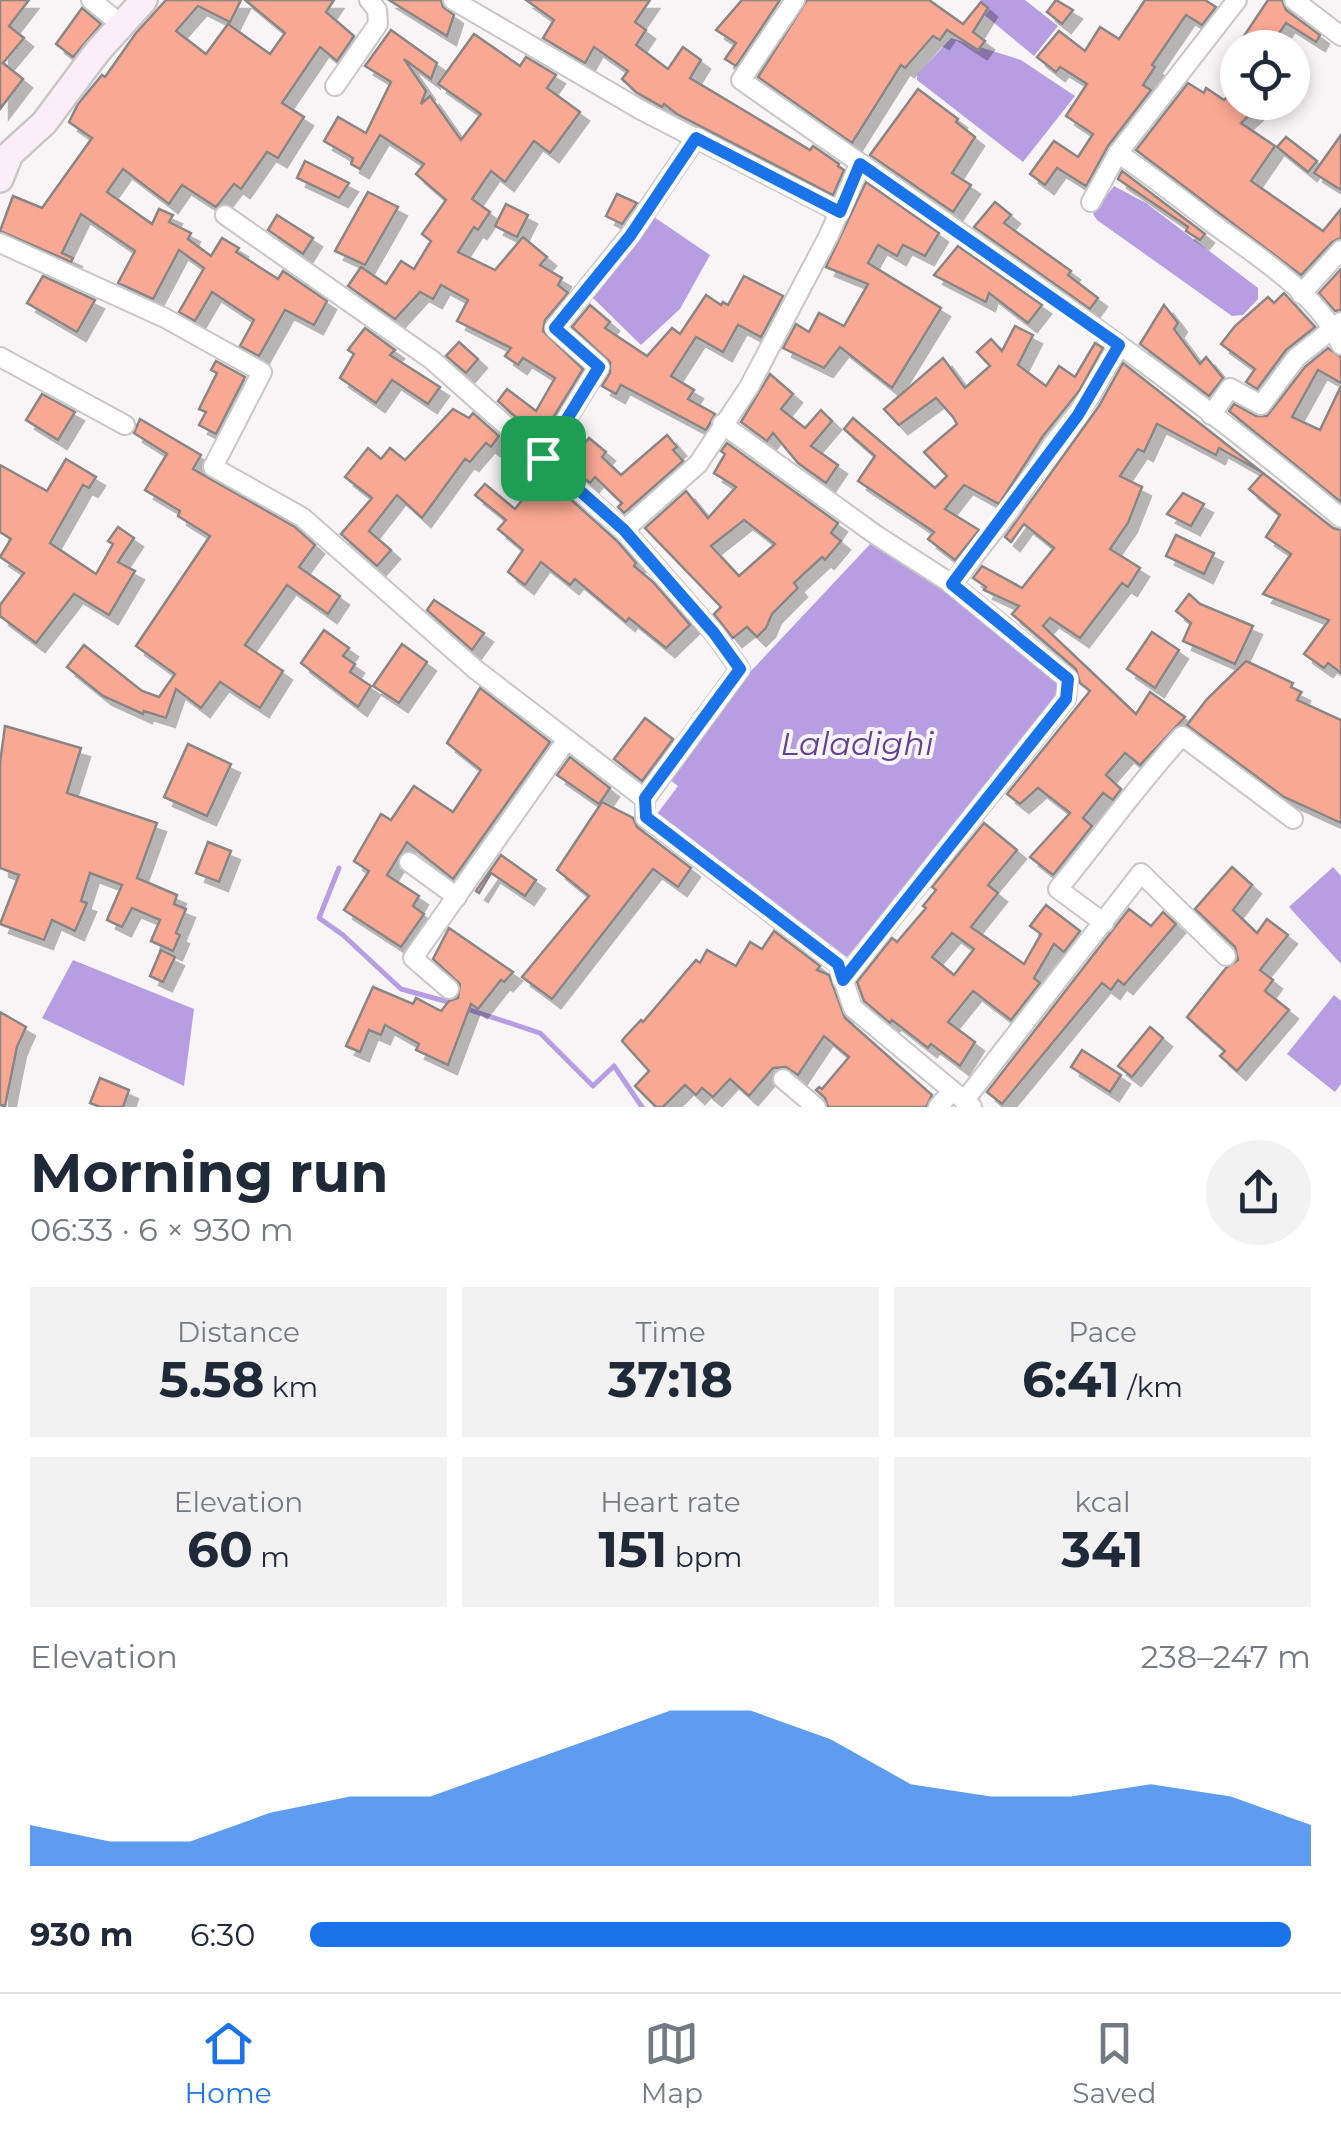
<!DOCTYPE html>
<html lang="en">
<head>
<meta charset="utf-8">
<style>
  :root { --surface:#fff; --page:#f2f2f3; --text:#1f2937; --muted:#747a83; --line:#e0e1e3; --accent:#1a73e8 }
  body { margin:0; font-family:Montserrat,sans-serif; background:var(--page); color:var(--text); height:100vh; display:flex; flex-direction:column; font-size:38px; white-space:nowrap }
  * { box-sizing:border-box; margin:0 }
  p { font-size:32px; color:var(--muted) }
  .icon { flex:none; width:55px; height:55px; fill:none; stroke:currentColor; stroke-width:2; stroke-linecap:round; stroke-linejoin:round }
  .map { position:relative; height:1107px; overflow:hidden }
  .details { display:flex; flex-direction:column; background:var(--surface); flex:1 }
  .details>* { flex:none }
  .buttons { position:absolute; left:1220px; top:30px; display:grid; gap:20px }
  .buttons a { display:grid; place-items:center; width:90px; height:90px; border-radius:50%; background:var(--surface); box-shadow:0 5px 15px #0003; font-size:50px }
  .pin { position:absolute; display:grid; place-items:center; width:85px; height:85px; color:#fff; margin:-42px; border-radius:20px; box-shadow:0 5px 15px #0006 }
  .round { display:grid; place-items:center; flex:none; width:105px; height:105px; border-radius:52px; background:var(--page) }
  .headline { display:flex; align-items:center; justify-content:space-between; height:170px; padding:0 30px }
  h1 { font-size:55px; font-weight:700; line-height:75px }
  .metrics { display:grid; grid-template-columns:repeat(3,1fr); gap:15px; height:170px; padding:10px 30px }
  .metrics div { display:grid; align-content:center; border-radius:0px; background:var(--page); text-align:center }
  .metrics b { font-size:50px; font-weight:700 }
  .metrics small { font-size:28px; font-weight:400 }
  .metrics p { font-size:28px }
  .chart { height:280px; padding:20px 30px }
  .chart p { display:flex; justify-content:space-between }
  .chart svg { width:100%; height:180px; margin-top:10px; fill:var(--accent); opacity:.7 }
  ul { padding:0 30px; list-style:none; font-size:32px }
  li { display:grid; grid-template-columns:160px 120px 1fr; align-items:center; height:75px }
  li i { height:25px; border-radius:12px; background:var(--accent) }
  .dock { display:flex; justify-content:space-around; align-items:center; height:140px; border-top:2px solid var(--line); background:var(--surface); font-size:28px; color:var(--muted) }
  .dock a { display:grid; justify-items:center; gap:5px }
  .dock .active { color:var(--accent) }
  .map>svg:first-child { display:block }
  .water { fill:#b79ee2 }
  .lines { fill:none; stroke-linecap:round; stroke-linejoin:round }
  .stream { stroke:#b79ee2; stroke-width:5 }
  .building { fill:#f9a893; stroke:#898685; stroke-width:2.5; fill-rule:evenodd; filter:url(#shadow) }
  .street-casing { stroke:#c9c6c7; stroke-width:22 }
  .secondary-casing { stroke:#c9c6c7; stroke-width:30 }
  .street { stroke:#fff; stroke-width:18 }
  .secondary { stroke:#fceef9; stroke-width:25 }
  .route-casing { stroke:#fff; stroke-width:20 }
  .route { stroke:#1a73e8; stroke-width:12 }
  .labels { text-anchor:middle; stroke-width:8; stroke-linejoin:round; paint-order:stroke }
  .water-label { font-size:32px; font-style:italic; fill:#634091; stroke:#f9f5f6 }
</style>
</head>
<body>
<div class="map">
<svg width="1341" height="1107" viewBox="0 0 1341 1107">
  <defs>
    <filter id="shadow"><feDropShadow dx="9" dy="9" stdDeviation="0" flood-color="#0004"/></filter>
  </defs>
  <rect width="100%" height="100%" fill="#f9f5f6"/>
  <g class="water">
    <path d="M981,0H1025L1058,26L1034,56L976,8Z"/>
    <path d="M951,38L1021,60L1075,96L1023,162L917,80V75Z"/>
    <path d="M1114,186L1146,203L1258,288V299L1243,315L1232,316L1097,220L1093,214Z"/>
    <path d="M654,217L710,255L680,309L641,345L590,295Z"/>
    <path d="M873,541L950,591L1060,681L1061,698L847,957L657,814L678,786L670,780L751,671Z"/>
    <path d="M1333,867L1341,876V964L1289,907Z"/>
    <path d="M73,960L194,1009L184,1086L42,1018Z"/>
    <path d="M1334,995L1341,1001V1084L1335,1092L1287,1054Z"/>
  </g>
  <g class="lines">
    <g class="stream">
      <path d="M339,868L319,918L343,935L401,989L452,1003"/>
      <path d="M467,1009L540,1033L593,1086L614,1066L642,1107"/>
    </g>
  </g>
  <g class="building">
    <path d="M0,0H29L9,26L24,38L3,63L23,79L0,109Z"/>
    <path d="M166,0H241L230,22L198,6L176,31L206,54L228,24L270,54L285,33L245,0H334L326,12L354,36L337,61L320,47L282,103L304,117L278,158L267,152L241,189L234,184L216,207L182,185L169,204L123,169L107,192L152,224L159,209L173,215L169,222L191,233L188,239L211,256L222,238L239,248L236,252L278,279L283,271L327,301L314,325L285,310L259,356L240,346L254,320L212,292L195,321L179,312L204,268L179,250L153,299L118,283L135,251L81,214L62,253L73,258L71,262L0,231L13,196L42,208L92,138L69,122L78,104L102,75L105,77L136,33Z"/>
    <path d="M389,0H441L443,7L454,15L447,36Z"/>
    <path d="M526,0H650L635,22L646,30L636,45L668,69L683,47L701,60L690,78L810,150L813,146L839,164L838,166L844,170L833,195L677,114L664,104L662,107L636,92L622,79L628,71L594,47L585,63L543,38L554,20Z"/>
    <path d="M742,0H780L736,66L725,59L736,43L716,30Z"/>
    <path d="M807,0H929L963,24L981,2L988,8L973,32L985,41L978,50L947,30L940,40L933,36L905,68L901,65L852,143L758,77Z"/>
    <path d="M1056,0L1073,10L1062,24L1047,12Z"/>
    <path d="M1145,0H1205L1216,7L1202,25L1186,15L1152,65L1155,67L1143,85L1151,90L1108,146L1086,186L1057,168L1045,185L1030,174L1054,141L1078,157L1093,134L1066,116L1087,84L1060,67L1056,72L1037,57L1059,31L1085,51L1100,27L1119,39Z"/>
    <path d="M1268,0H1282L1286,10L1320,35L1316,42L1286,23L1269,48H1236Z"/>
    <path d="M82,8L101,24L73,57L56,44Z"/>
    <path d="M391,30L437,63L431,79L404,59L426,91L421,104L430,96L461,140L481,114L438,84L474,34L520,66L526,57L556,75L547,88L580,112L550,153L534,141L505,182L491,171L472,199L490,212L478,230L474,227L458,252L495,270L523,237L547,257L540,265L562,278L558,285L568,293L545,320L543,331L583,369L540,439L498,401L507,389L536,411L555,378L523,358L518,365L505,356L511,348L457,321L468,300L441,285L433,299L420,292L395,319L348,286L361,267L386,284L401,261L414,269L431,241L422,234L446,200L416,174L424,164L380,135L360,169L351,164L353,158L324,141L338,117L366,133L391,82L365,66Z"/>
    <path d="M1188,83L1204,93L1206,88L1224,100L1238,88V102H1246L1255,110L1241,123L1275,146L1251,181L1323,231L1341,209V238L1332,242L1301,275L1136,150Z"/>
    <path d="M918,89L958,119L956,122L975,137L952,173L971,185L953,212L870,155Z"/>
    <path d="M1341,135V190L1314,173Z"/>
    <path d="M1286,137L1317,161L1308,172L1277,147Z"/>
    <path d="M305,161L349,183L339,198L297,178Z"/>
    <path d="M1122,171L1205,234L1200,240L1186,231L1188,227L1118,179Z"/>
    <path d="M866,182L939,233L925,256L903,245L897,256L878,245L868,263L941,308L892,388L840,347L824,368L783,348L796,324L809,332L819,313L844,326L868,284L826,267Z"/>
    <path d="M368,192L398,207L365,265L335,251Z"/>
    <path d="M617,194L637,203L622,224L606,216Z"/>
    <path d="M995,202L1011,215L1004,223L1071,271L1068,275L1098,298L1090,309L974,227Z"/>
    <path d="M506,204L528,215L517,237L495,226Z"/>
    <path d="M277,215L313,238L303,254L268,230Z"/>
    <path d="M958,246L1042,305L1028,323L989,293L986,302L934,275Z"/>
    <path d="M1341,269V310L1335,311L1319,293Z"/>
    <path d="M43,276L95,300L77,332L27,303Z"/>
    <path d="M744,276L783,296L761,337L738,325L723,352L696,337L671,376L694,390L688,399L715,414L706,430L621,385L616,394L602,386L610,373V362L572,327L590,305L610,322L605,328L647,356L672,328L680,334L706,295L721,305L723,302L728,305Z"/>
    <path d="M1284,293L1315,327L1286,350L1257,389L1246,382L1255,369L1221,344L1235,326L1268,297L1274,303Z"/>
    <path d="M1164,305L1178,323L1174,329L1200,364L1206,357L1223,378L1209,396L1140,344Z"/>
    <path d="M1015,326L1033,335L1018,365L1046,386L1059,366L1075,377L1095,343L1103,348L1079,391L1043,436L999,504L964,485L945,509L979,530L955,560L928,539L934,532L858,481L875,456L844,429L853,418L935,488L947,476L924,452L957,424L953,417L936,398L899,425L884,409L943,358L965,388L990,366L977,352L991,339L1002,351Z"/>
    <path d="M365,328L395,350L390,355L440,387L428,404L392,380L376,403L340,378L354,354L348,350Z"/>
    <path d="M459,342L478,359L466,373L446,356Z"/>
    <path d="M1328,348L1341,357V383L1318,370L1292,417L1320,430L1341,386V502L1229,411L1234,404L1256,416H1267L1305,367Z"/>
    <path d="M216,361L245,377L216,434L199,425L206,412L199,409L217,373L211,370Z"/>
    <path d="M1123,363L1333,528L1341,530V673L1328,663L1324,668L1304,654L1329,620L1263,594L1291,554L1266,537L1280,515L1249,489L1263,473L1219,448L1216,455L1157,424L1144,452L1138,449L1120,476L1142,487L1128,523L1110,549L1140,568L1128,587L1122,583L1080,638L1050,618L1043,626L1136,714L1150,692L1185,717L1140,765L1125,753L1106,775L1121,789L1113,800L1103,793L1083,818L1092,826L1053,875L1030,857L1070,813L1038,788L1020,804L1007,794L1090,691L1080,683L1076,669L1012,614L1019,606L984,590L986,587L973,578L982,566L1022,588L1054,548L1024,524L1011,542L1005,537L1099,406Z"/>
    <path d="M770,374L793,394L781,409L805,428L821,410L832,421L811,446L838,465L826,483L798,463L773,433L767,441L741,422Z"/>
    <path d="M42,394L75,412L58,440L26,420Z"/>
    <path d="M453,409L469,418L473,413L499,436L491,447L486,443L470,462L465,459L422,518L397,495L369,531L391,550L377,566L341,534L372,498L345,477L368,448L381,459L390,448L405,460Z"/>
    <path d="M140,419L201,455L193,469L295,527L315,545L299,567L340,596L328,614L287,585L245,645L283,671L260,708L220,682L201,708L176,689L166,718L144,711L143,714L103,696L67,667L84,645L142,691L159,697L175,674L136,646L210,536L178,516L180,511L145,490L167,454L134,433Z"/>
    <path d="M667,435L677,447L673,450L683,461L624,513L618,507L622,503L595,477L590,483L559,456L566,445L577,453L589,438L606,452L602,457L621,475Z"/>
    <path d="M727,443L838,523L831,533L841,541L825,560L822,557L794,583L798,588L772,614L766,628L757,637L747,627L733,638L714,614L721,607L645,528L686,491L708,518L736,487L714,473L725,454L721,451ZM744,520L775,544L739,576L711,546Z"/>
    <path d="M66,459L96,477L89,488L83,485L50,543L96,574L113,544L108,541L118,527L134,538L118,562L135,571L109,615L74,594L36,643L0,616V605L24,573L0,557L11,539L0,532V465L47,491Z"/>
    <path d="M537,469L617,541L636,563L634,566L653,582L690,625L666,648L629,618L626,622L575,579L570,585L541,562L525,585L508,572L523,550L498,529L506,520L475,495L485,484L515,509L526,495Z"/>
    <path d="M1183,493L1204,504L1191,526L1167,514Z"/>
    <path d="M1176,535L1214,553L1204,574L1166,556Z"/>
    <path d="M1189,594L1200,604L1253,626L1235,664L1183,641L1191,623L1176,611Z"/>
    <path d="M434,600L484,633L472,650L427,610Z"/>
    <path d="M324,630L349,648L343,656L355,664L350,672L371,686L358,707L301,663Z"/>
    <path d="M1152,632L1179,650L1155,688L1127,669Z"/>
    <path d="M402,644L427,662L399,703L373,686Z"/>
    <path d="M1246,661L1293,683L1291,687L1301,692L1297,700L1341,720V823L1284,797L1187,725L1207,699Z"/>
    <path d="M480,688L550,742L453,879L407,842L387,875L419,896L413,906L424,914L401,947L344,910L369,871L354,861L381,814L391,820L414,786L453,812L481,770L447,743Z"/>
    <path d="M645,718L673,739L642,781L614,759Z"/>
    <path d="M5,726L81,748L67,793L157,823L137,878L177,895L174,904L186,909L176,933L180,935L173,951L151,941L160,920L132,908L122,927L107,920L122,885L90,873L81,901L87,903L75,931L52,920L44,940L0,924L19,875L0,868V763Z"/>
    <path d="M188,744L231,764L207,816L164,797Z"/>
    <path d="M570,757L610,788L599,804L557,775Z"/>
    <path d="M602,802L633,818L637,827L691,868L678,887L653,869L552,999L522,977L589,896L557,870Z"/>
    <path d="M984,823L1017,850L988,885L998,893L971,927L1024,964L1041,934L1030,926L1046,905L1080,931L1064,952L1054,944L1034,978L1040,983L1011,1020L973,991L948,1022L975,1042L960,1066L931,1044L928,1048L892,1020L890,1023L864,1001L857,982L892,938L897,942L926,908L923,906L936,890L932,887ZM952,933L974,949L954,975L932,957Z"/>
    <path d="M208,842L231,851L219,882L196,873Z"/>
    <path d="M501,855L536,880L525,896L491,873L479,893L476,891Z"/>
    <path d="M1232,867L1252,885L1233,910L1257,933L1267,919L1288,935L1260,970L1273,980L1265,991L1289,1010L1237,1071L1220,1056L1225,1051L1187,1017L1226,968L1238,960L1235,947L1195,909Z"/>
    <path d="M1129,909L1151,926L1163,912L1176,924L1124,985L1118,980L1111,990L1102,983L1002,1104L987,1092Z"/>
    <path d="M449,928L513,972L504,982L501,980L478,1009L471,1004L448,1065L416,1050L419,1044L385,1025L381,1035L369,1030L360,1052L346,1046L373,987L413,1004L416,998L441,1011L449,1001L458,998L460,984L433,959Z"/>
    <path d="M774,931L820,966L817,970L829,975L845,1018L932,1095L926,1107H828L825,1098L816,1090L819,1087L822,1089L849,1057L824,1036L798,1075L786,1067L773,1068L749,1096L730,1079L713,1097L702,1088L696,1095L685,1085L663,1107H656L635,1086L649,1071L622,1041L625,1037L641,1020L643,1022L696,960L700,963L707,950L736,966L750,942L762,949Z"/>
    <path d="M161,950L175,957L163,982L150,976Z"/>
    <path d="M0,1012L26,1027L17,1047L5,1106L0,1105Z"/>
    <path d="M1150,1027L1163,1038L1132,1077L1118,1066Z"/>
    <path d="M1082,1050L1121,1075L1110,1092L1071,1067Z"/>
    <path d="M100,1078L129,1090L123,1107H100L90,1103Z"/>
  </g>
  <g class="lines">
    <defs>
      <g id="street">
        <path d="M91,0L122,25"/>
        <path d="M453,0L641,110L839,212"/>
        <path d="M795,0L741,80C943,223 1152,357 1341,518"/>
        <path d="M1294,0L1341,36"/>
        <path d="M335,86L378,24L377,10L369,0"/>
        <path d="M1118,153C1150,175 1181,199 1212,223C1255,255 1319,294 1341,345"/>
        <path d="M1091,202L1118,153L1237,0"/>
        <path d="M225,215L432,360L624,530L714,633L740,669L645,799"/>
        <path d="M0,243L165,318L262,372L213,467L302,517L475,669L645,799V817L838,964L853,1008L972,1107"/>
        <path d="M1301,294L1341,250"/>
        <path d="M0,357L125,425"/>
        <path d="M1211,415L1230,388L1261,405L1296,358L1341,322"/>
        <path d="M722,424L876,535L952,584L1068,679L1066,699L843,980"/>
        <path d="M543,458L599,367L555,328L630,235L696,138"/>
        <path d="M624,530L698,464L749,387L829,235L860,164"/>
        <path d="M952,584L1010,510L1053,444L1089,398L1119,345"/>
        <path d="M409,862L457,897"/>
        <path d="M1104,923L1058,889C1100,838 1138,784 1182,736L1293,819"/>
        <path d="M449,989L413,958L566,741"/>
        <path d="M783,1079L816,1107"/>
        <path d="M964,1101L1141,873L1226,956"/>
        <path d="M938,1107L952,1091"/>
      </g>
      <path id="secondary" d="M0,179L10,154L44,123L97,52L144,0"/>
    </defs>
    <use href="#street" class="street-casing"/>
    <use href="#secondary" class="secondary-casing"/>
    <use href="#street" class="street"/>
    <use href="#secondary" class="secondary"/>
  </g>
  <g class="lines">
    <defs>
      <path id="route" d="M696,138L840,212L860,164L1119,345L1078,415L952,584L1068,679L1066,699L843,980L838,964L646,817L645,798L740,669L714,633L624,530L543,458L599,367L555,328L630,236Z"/>
    </defs>
    <use href="#route" class="route-casing"/>
    <use href="#route" class="route"/>
  </g>
  <g class="labels">
    <g class="water-label">
      <text x="857" y="755">Laladighi</text>
    </g>
  </g>
</svg>
<div class="buttons">
<a><svg class="icon" aria-label="locate" viewBox="0 0 24 24"><circle cx="12" cy="12" r="6"/><path d="M12 2v4M12 18v4M2 12h4M18 12h4"/></svg></a>
</div>
<div class="pin" style="left:543px;top:458px;background:#1e9e55"><svg class="icon" aria-label="arrive" viewBox="0 0 24 24"><path d="M6 21V4h12l-3 4 3 4H6"/></svg></div>
</div>
<section class="details">
<div class="headline"><div><h1>Morning run</h1><p>06:33 · 6 × 930 m</p></div><a class="round"><svg class="icon" aria-label="share" viewBox="0 0 24 24"><path d="M12 15V3M7 8l5-5 5 5M5 13v7h14v-7"/></svg></a></div>
<div class="metrics">
<div><p>Distance</p><b>5.58<small> km</small></b></div>
<div><p>Time</p><b>37:18</b></div>
<div><p>Pace</p><b>6:41<small> /km</small></b></div>
</div>
<div class="metrics">
<div><p>Elevation</p><b>60<small> m</small></b></div>
<div><p>Heart rate</p><b>151<small> bpm</small></b></div>
<div><p>kcal</p><b>341</b></div>
</div>
<div class="chart"><p><span>Elevation</span>238–247 m</p>
<svg viewBox="0 0 160 44" preserveAspectRatio="none"><path d="M0 44V34L10 38L20 38L30 31L40 27L50 27L60 20L70 13L80 6L90 6L100 13L110 24L120 27L130 27L140 24L150 27L160 34V44z"/></svg>
</div>
<ul>
<li><b>930 m</b>6:30<i style="width:98%"></i></li>
</ul>
</section>
<nav class="dock">
<a class="active"><svg class="icon" aria-label="home" viewBox="0 0 24 24"><path d="M3 11l9-7 9 7M6 9v11h12V9"/></svg>Home</a>
<a><svg class="icon" aria-label="map" viewBox="0 0 24 24"><path d="M3 6l6-2 6 2 6-2v14l-6 2-6-2-6 2zM9 4v14M15 6v14"/></svg>Map</a>
<a><svg class="icon" aria-label="saved" viewBox="0 0 24 24"><path d="M7 4h10v16l-5-4-5 4z"/></svg>Saved</a>
</nav>
</body>
</html>
